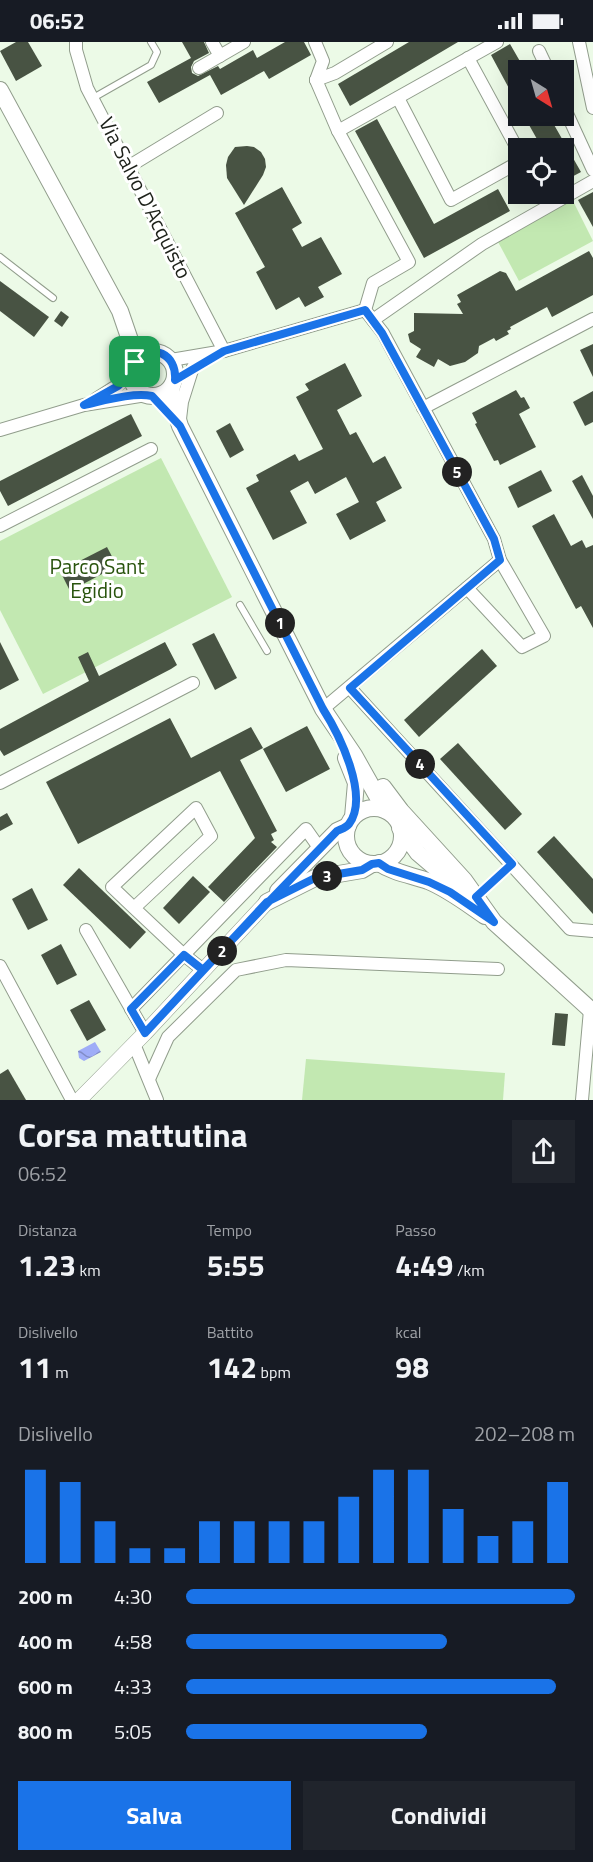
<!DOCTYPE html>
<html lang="it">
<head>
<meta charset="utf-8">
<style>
  :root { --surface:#171b24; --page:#20242c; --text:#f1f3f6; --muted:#9ea1a6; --accent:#1a73e8 }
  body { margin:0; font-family:"Titillium Web",sans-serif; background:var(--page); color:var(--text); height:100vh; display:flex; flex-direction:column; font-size:22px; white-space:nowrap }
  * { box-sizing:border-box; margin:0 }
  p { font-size:20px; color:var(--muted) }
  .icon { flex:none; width:33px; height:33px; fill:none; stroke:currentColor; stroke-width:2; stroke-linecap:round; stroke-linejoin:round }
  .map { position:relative; height:1058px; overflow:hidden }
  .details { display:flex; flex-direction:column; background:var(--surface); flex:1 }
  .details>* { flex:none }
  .needle { width:39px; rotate:143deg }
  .fabs { position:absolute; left:508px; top:18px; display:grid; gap:12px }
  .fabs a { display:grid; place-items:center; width:66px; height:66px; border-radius:0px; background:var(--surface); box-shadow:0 6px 24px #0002; font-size:30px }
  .pin { position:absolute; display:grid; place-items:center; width:51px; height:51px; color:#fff; margin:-26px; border-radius:12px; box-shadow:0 3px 9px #0006 }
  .km { position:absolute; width:30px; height:30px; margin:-15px; border-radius:50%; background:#222; color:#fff; font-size:16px; line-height:30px; text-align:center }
  .round { display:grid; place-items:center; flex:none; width:63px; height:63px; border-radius:0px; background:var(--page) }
  .overview { display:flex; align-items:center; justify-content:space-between; height:102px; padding:0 18px }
  h1 { font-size:33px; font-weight:700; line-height:45px }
  .stats { display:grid; grid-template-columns:repeat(3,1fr); gap:9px; height:102px; padding:6px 18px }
  .stats div { display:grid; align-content:center }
  .stats b { font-size:30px; font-weight:700 }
  .stats small { font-size:16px; font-weight:400 }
  .stats p { font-size:16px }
  .chart { height:168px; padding:12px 18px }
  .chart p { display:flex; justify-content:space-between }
  .chart svg { width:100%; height:108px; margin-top:6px; stroke:var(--accent); stroke-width:6 }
  .action { display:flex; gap:12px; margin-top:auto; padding:12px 18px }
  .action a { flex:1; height:69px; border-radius:0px; background:var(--accent); color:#fff; font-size:24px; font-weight:700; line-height:69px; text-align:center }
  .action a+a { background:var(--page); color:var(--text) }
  ul { padding:0 18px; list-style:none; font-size:20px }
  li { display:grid; grid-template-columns:96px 72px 1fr; align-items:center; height:45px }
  li i { height:15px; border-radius:8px; background:var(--accent) }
  .status { display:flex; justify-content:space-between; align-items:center; height:42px; padding:0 30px; background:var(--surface); direction:ltr }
  .status svg { height:16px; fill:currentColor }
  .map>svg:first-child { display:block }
  .green { fill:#c2e8b1 }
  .water { fill:url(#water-waves) }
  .building { fill:#485343 }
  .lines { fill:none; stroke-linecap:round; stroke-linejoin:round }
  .service-casing { stroke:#919d8c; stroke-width:8 }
  .minor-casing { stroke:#919d8c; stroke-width:14 }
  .tertiary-casing { stroke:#919d8c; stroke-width:16 }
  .secondary-casing { stroke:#919d8c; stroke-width:18 }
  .service { stroke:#fff; stroke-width:6 }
  .minor { stroke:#fff; stroke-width:12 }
  .tertiary { stroke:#fff; stroke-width:15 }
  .secondary { stroke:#fff; stroke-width:16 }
  .route-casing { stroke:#fff; stroke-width:12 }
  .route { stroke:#1a73e8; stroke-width:8 }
  .labels { text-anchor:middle; stroke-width:6; stroke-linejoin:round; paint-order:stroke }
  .street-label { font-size:21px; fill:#1d211a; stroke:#fff }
  .park-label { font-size:21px; fill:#29540d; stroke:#fff }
</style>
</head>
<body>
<div class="status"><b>06:52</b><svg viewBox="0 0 49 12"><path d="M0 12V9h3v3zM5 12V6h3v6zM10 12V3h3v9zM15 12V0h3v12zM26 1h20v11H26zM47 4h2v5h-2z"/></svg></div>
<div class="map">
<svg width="593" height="1058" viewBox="0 0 593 1058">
  <defs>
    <pattern id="water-waves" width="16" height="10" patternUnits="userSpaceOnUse" patternTransform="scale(1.5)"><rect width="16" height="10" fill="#9fadf7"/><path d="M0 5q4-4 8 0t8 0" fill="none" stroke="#818cc7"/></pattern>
  </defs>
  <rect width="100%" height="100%" fill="#ecfae7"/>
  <g class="green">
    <path d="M572,157L593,199L519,239L497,198Z"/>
    <path d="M161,416L232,555L43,652L0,568V499Z"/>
    <path d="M306,1017L505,1031L503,1058H302Z"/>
  </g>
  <path class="water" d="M95,1000L101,1010L84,1019L79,1016L78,1009Z"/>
  <g class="building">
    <path d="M16,0H28L42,24L16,39L0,9Z"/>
    <path d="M182,0H204L209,11L194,19L191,25L192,31L198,34L218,24L220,27L253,8L257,16L285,0H304L311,13L269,37L264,29L221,53L210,33L159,61L147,40L191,16Z"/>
    <path d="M409,0H458L350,64L338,42Z"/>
    <path d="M510,2L525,28H519V65L491,13Z"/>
    <path d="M524,74H549L581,130L564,139V106H542Z"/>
    <path d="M377,77L434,182L498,147L510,169L424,216L355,89Z"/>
    <path d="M247,104L254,105L261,110L265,117L266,125L263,133L244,163L227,136L226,123L228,115L235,105Z"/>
    <path d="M282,145L302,181L292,187L302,205L321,195L342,232L318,245L324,255L305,265L299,255L276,268L256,230L265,225L235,171Z"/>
    <path d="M593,150V185L578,158Z"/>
    <path d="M589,209L593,216V253L552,275L547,265L510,285L511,287L507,289L509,292L496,299L494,296L479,304L478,311L465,320L450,324L438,317L434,325L416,315L421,307L410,300L408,292L414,289V271L463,272L457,262L461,260L457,253L500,229L506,231L516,249Z"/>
    <path d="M0,239L49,275L34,295L0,269Z"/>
    <path d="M61,269L69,275L62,285L54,279Z"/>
    <path d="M593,302V335L580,308Z"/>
    <path d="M345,321L362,354L337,368L350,393L356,390L373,421L385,414L402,446L376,460L386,479L350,498L336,472L359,460L346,435L315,452L308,439L290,449L307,481L273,498L246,446L259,439L256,433L295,412L299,419L323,407L296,355L309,348L305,342Z"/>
    <path d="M516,348L521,356L524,355L530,366L519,372L536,405L500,423L498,418L494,419L475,382L477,381L472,371Z"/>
    <path d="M593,349V380L585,384L573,360Z"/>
    <path d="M131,372L142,394L8,464L0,449V439Z"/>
    <path d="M230,381L244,408L230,416L216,389Z"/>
    <path d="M541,428L552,449L518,466L508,445Z"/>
    <path d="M582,433L593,454V477L572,439Z"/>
    <path d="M554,472L571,504L582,498L586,506L593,503V586L581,564L576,567L532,484Z"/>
    <path d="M107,505L117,524L70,549L60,529Z"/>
    <path d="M214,591L237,636L215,648L192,602Z"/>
    <path d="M0,600L19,638L0,648Z"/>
    <path d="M165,600L177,623L171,627L4,714L0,708V687L89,639L78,615L88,610L99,634Z"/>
    <path d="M482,607L497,624L419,695L404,678Z"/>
    <path d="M170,676L191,716L251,685L263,706L240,718L277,789L271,792L274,798L271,800L277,805L224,860L208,845L255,796L220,729L78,802L46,740Z"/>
    <path d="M307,684L330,727L286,750L263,707Z"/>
    <path d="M458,701L522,772L505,788L440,717Z"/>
    <path d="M7,771L13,782L0,789V775Z"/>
    <path d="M554,794L593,837V872L537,810Z"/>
    <path d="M79,826L146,890L130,907L63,843Z"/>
    <path d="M193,834L210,850L179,882L163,866Z"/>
    <path d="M32,846L48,878L28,888L12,857Z"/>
    <path d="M61,902L77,933L57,943L41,913Z"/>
    <path d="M89,958L106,988L87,999L70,968Z"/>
    <path d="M555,971L568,972L565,1004L552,1003Z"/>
    <path d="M8,1027L26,1058H0V1032Z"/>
  </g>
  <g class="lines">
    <defs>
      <g id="service">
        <path d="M93,56L151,23L157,10L151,0"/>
        <path d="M0,215L53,256"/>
        <path d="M240,563L267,609"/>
        <path d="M477,854L511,822"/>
      </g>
      <g id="minor">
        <path d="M76,0V8L87,46L224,309"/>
        <path d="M212,0L220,14"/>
        <path d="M315,0L323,19L316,38"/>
        <path d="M579,0L593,66"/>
        <path d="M539,9L548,28"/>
        <path d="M468,16L519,110"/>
        <path d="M199,26L244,0"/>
        <path d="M316,38L338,89L409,220L373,241L365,268"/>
        <path d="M316,38L335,31L387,0"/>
        <path d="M398,56L451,158L519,120"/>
        <path d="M564,65L593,128"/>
        <path d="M338,89L497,0"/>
        <path d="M128,125L217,71"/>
        <path d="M373,278L482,202L593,139"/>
        <path d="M171,318L224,309L365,268L383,291L494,497L500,518L544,594L522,605L467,546"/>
        <path d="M96,357L118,343L132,331"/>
        <path d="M423,366L593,277"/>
        <path d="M180,377L182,360L193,325"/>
        <path d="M0,388L84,363L146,353"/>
        <path d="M0,484L151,407"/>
        <path d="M350,646L570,887L593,889"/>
        <path d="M323,667L500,518"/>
        <path d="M0,741L193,641"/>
        <path d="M134,866L112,845L196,766L211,794L134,866L184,913L203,928"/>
        <path d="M86,888L145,991"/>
        <path d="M0,924L72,1058"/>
        <path d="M131,967L306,787L320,807"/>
        <path d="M134,1002L157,1058"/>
        <path d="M149,1037L168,995L236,928L286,918L498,927"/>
        <path d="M582,1058L590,968"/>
      </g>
      <path id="tertiary" d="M79,1058L145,991L267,860"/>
      <g id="secondary">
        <path d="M0,48L120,269L132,304L133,325"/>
        <circle cx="153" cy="332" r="22"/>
        <path d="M172,344L171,354L180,384L323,667L354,713L385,768"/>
        <path d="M346,716L356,741L353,775"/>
        <path d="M383,745L401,769L464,838L494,880L593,970"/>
        <circle cx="374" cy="794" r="28"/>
        <path d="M400,786L418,811L459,846"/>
        <path d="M379,821C394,831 411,833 428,839C448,847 466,861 485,874"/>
        <path d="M278,849L337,789L348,784"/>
        <path d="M267,860L315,836L362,828L372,822"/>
      </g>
    </defs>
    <use href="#service" class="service-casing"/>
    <use href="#minor" class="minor-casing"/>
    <use href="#tertiary" class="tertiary-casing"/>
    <use href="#secondary" class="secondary-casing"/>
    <use href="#service" class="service"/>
    <use href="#minor" class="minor"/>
    <use href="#tertiary" class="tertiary"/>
    <use href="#secondary" class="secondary"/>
  </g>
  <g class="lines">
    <defs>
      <path id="route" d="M135,320L132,331L118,344L84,363C103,359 133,350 152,354L180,384L323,667C339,692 370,754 349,782C346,786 341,787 337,789L203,928L184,913L131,967L145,991L267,860L315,836L362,828L372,822L379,821L388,827L429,840L450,850L494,880L476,855L512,822L350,646L500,518L494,497L382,291L365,268L224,309L175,338C177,312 152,300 135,320"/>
    </defs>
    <use href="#route" class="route-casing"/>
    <use href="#route" class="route"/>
  </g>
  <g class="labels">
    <g class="street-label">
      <text transform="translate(145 156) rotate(63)" y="7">Via Salvo D'Acquisto</text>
    </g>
    <g class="park-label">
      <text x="97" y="532">Parco Sant<tspan x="97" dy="24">Egidio</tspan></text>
    </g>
  </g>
</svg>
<div class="fabs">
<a><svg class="needle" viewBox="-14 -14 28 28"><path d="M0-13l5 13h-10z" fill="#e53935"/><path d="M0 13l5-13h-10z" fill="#9ea1a6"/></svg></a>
<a><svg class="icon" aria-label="locate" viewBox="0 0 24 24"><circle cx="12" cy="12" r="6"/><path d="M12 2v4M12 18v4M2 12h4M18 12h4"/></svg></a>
</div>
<div class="pin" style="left:135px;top:320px;background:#1e9e55"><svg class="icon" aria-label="arrive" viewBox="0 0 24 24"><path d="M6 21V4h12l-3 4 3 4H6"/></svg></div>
<b class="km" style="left:280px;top:581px">1</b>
<b class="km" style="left:222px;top:909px">2</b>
<b class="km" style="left:327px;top:834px">3</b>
<b class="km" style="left:420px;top:722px">4</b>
<b class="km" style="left:457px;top:430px">5</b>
</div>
<section class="details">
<div class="overview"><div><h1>Corsa mattutina</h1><p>06:52</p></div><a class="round"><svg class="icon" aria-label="share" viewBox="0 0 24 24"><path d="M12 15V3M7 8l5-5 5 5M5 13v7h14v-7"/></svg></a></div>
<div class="stats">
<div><p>Distanza</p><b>1.23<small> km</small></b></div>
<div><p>Tempo</p><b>5:55</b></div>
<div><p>Passo</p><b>4:49<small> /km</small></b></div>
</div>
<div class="stats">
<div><p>Dislivello</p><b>11<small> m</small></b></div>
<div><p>Battito</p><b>142<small> bpm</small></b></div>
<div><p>kcal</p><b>98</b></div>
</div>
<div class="chart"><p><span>Dislivello</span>202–208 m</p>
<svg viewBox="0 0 160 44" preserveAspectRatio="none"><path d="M5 44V6M15 44V11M25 44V27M35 44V38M45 44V38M55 44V27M65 44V27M75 44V27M85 44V27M95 44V17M105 44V6M115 44V6M125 44V22M135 44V33M145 44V27M155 44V11"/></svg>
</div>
<ul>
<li><b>200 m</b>4:30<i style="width:100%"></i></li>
<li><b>400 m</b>4:58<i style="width:67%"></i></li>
<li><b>600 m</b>4:33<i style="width:95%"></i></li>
<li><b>800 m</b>5:05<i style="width:62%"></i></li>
</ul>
<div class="action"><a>Salva</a><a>Condividi</a></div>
</section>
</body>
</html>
